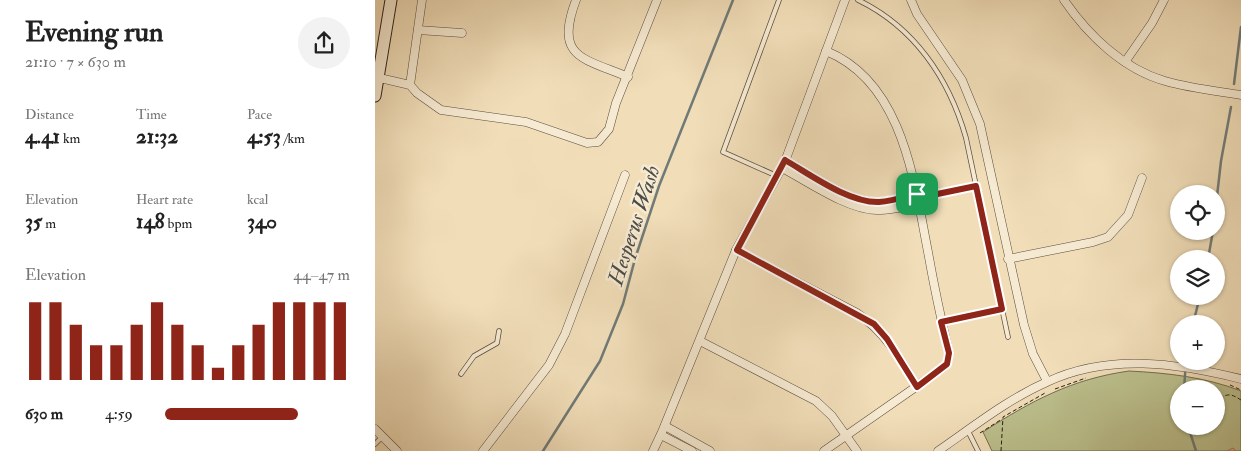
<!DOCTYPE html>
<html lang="en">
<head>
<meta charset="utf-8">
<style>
  :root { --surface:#fff; --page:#f2f2f2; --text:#222; --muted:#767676; --accent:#8f2418 }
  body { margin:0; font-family:"IM FELL Double Pica",serif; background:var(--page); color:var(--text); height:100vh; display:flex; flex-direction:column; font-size:19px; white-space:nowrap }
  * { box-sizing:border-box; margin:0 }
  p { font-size:16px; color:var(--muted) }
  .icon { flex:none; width:28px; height:28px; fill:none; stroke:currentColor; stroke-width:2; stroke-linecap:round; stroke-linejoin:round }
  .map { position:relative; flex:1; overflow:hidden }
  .drawer { display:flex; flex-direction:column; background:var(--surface); width:375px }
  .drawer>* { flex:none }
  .controls { position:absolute; left:795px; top:185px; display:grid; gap:10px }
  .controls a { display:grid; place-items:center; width:55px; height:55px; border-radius:50%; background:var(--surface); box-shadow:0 1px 4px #0004; font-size:25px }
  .pin { position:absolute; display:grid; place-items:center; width:42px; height:42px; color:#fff; margin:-21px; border-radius:10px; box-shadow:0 2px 8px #0006 }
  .round { display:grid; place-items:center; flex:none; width:52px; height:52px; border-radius:26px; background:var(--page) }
  .headline { display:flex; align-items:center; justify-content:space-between; height:85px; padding:0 25px }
  h1 { font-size:28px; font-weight:700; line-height:38px }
  .metrics { display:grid; grid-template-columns:repeat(3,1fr); gap:8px; height:85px; padding:5px 25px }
  .metrics div { display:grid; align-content:center }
  .metrics b { font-size:21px; font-weight:700 }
  .metrics small { font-size:14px; font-weight:400 }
  .metrics p { font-size:14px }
  .chart { height:140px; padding:10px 25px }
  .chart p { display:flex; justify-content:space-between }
  .chart svg { width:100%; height:90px; margin-top:5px; stroke:var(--accent); stroke-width:6 }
  ul { padding:0 25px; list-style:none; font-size:16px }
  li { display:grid; grid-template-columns:80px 60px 1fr; align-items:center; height:38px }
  li i { height:12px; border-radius:6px; background:var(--accent) }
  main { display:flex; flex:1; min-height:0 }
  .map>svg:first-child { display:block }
  .green { fill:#bcc18e; stroke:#726f52; fill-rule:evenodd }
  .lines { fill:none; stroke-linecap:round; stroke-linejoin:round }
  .stream { stroke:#707b78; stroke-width:2.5 }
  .building { fill:#e6a782; stroke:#a1755b }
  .service-casing { stroke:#5b4d3e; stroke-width:5.5 }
  .minor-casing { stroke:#5b4d3e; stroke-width:9 }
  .secondary-casing { stroke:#291d15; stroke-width:13 }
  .path { stroke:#291d15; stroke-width:1; stroke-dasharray:4 2.5; stroke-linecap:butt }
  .service { stroke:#f6ead2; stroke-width:4 }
  .minor { stroke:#f6ead2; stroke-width:8 }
  .secondary { stroke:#f6ead2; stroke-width:11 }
  .route-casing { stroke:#fff; stroke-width:10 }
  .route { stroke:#8f2418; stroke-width:6 }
  .labels { text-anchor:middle; stroke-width:5; stroke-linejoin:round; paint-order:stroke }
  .water-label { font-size:22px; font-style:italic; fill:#4c4c47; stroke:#f6ead2 }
</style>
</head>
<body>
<main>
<section class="drawer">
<div class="headline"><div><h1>Evening run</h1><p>21:10 · 7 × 630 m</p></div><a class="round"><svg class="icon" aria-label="share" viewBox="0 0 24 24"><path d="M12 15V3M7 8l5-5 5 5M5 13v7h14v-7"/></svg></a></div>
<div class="metrics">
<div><p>Distance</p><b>4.41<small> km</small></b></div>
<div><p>Time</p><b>21:32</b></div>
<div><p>Pace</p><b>4:53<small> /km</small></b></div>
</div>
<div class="metrics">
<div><p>Elevation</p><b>35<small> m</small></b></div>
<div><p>Heart rate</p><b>148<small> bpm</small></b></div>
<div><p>kcal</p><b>340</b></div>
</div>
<div class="chart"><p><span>Elevation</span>44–47 m</p>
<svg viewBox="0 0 160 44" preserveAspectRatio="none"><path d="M5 44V6M15 44V6M25 44V17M35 44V27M45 44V27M55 44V17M65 44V6M75 44V17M85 44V27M95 44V38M105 44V27M115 44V17M125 44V6M135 44V6M145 44V6M155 44V6"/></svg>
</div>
<ul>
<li><b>630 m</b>4:59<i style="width:72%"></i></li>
</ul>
</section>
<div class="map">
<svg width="866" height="451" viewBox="0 0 866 451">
  <rect width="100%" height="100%" fill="#f1deb9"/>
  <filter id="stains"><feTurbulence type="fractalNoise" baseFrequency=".004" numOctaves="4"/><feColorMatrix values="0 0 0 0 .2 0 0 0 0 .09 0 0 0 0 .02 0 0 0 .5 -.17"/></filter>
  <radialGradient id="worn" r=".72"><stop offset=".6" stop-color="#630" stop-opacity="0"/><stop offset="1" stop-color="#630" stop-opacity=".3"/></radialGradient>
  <path class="green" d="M754,371C793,373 830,377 866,391V451H617L608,432C656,401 697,379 754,371ZM804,389H841V426H804Z"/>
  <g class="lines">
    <g class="stream">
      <path d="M859,84L866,27"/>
      <path d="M841,205L846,161L856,107"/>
      <path d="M833,259L838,231"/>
      <path d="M818,324L825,296"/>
      <path d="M809,389L811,361"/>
      <path d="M813,426L821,451"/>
      <path d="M168,451L225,361L248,304L260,259L284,186L358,0"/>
    </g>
  </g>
  <path class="building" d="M858,448L861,451H852Z"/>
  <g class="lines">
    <defs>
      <g id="service">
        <path d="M483,0C539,27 574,78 591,138L633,337"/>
        <path d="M402,176L348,152L404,0"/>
        <path d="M543,198L601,186"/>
        <path d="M568,322L627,309"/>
        <path d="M86,374L99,356L122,343L124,331"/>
        <path d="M593,431L603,451"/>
        <path d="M0,444L7,437"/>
      </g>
      <g id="minor">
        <path d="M201,0C179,58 208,58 253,77"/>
        <path d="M536,0L542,14L587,80L605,124L649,325L658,354L672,381"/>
        <path d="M689,0C713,35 748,69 790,81C814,88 841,91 866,95"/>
        <path d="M43,30L87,33"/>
        <path d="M750,62L777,23L789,0"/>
        <path d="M0,77L35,85L42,93L66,110L151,122L212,143L223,142L234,129L241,103L282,0"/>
        <path d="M35,85L47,0"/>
        <path d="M410,160C436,174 474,203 504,202C517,201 530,197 542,194"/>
        <path d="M407,168C432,181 473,210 502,210C516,210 530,207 544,204"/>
        <path d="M361,250L482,313C510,332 525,358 542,387"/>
        <path d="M633,259L718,242L733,237L753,215L767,178"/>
        <path d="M325,341L441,401L457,416L482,451"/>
        <path d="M290,426L335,451"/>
        <path d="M0,429L22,451"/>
        <path d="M286,435L317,451"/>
        <path d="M108,451L174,365L190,334L250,175"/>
        <path d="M278,451L287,432L361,250L409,164L470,0"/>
        <path d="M449,451L558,375L572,364L574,353C566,319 559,286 553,252C539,181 528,82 451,51"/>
        <path d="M563,451C598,427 633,399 672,382C734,353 802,363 866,379"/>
      </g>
      <path id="secondary" d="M0,96L16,0"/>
    </defs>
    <use href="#service" class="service-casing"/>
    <use href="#minor" class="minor-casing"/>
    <use href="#secondary" class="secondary-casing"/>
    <g class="path">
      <path d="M855,385L866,390"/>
      <path d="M680,389L711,378"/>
      <path d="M845,399C853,392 858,395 866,400"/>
      <path d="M605,433L627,419"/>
      <path d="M626,451L628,417L670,393"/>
    </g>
    <use href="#service" class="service"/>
    <use href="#minor" class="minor"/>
    <use href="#secondary" class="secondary"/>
  </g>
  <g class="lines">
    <defs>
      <path id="route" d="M410,160C436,175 474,203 504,202C517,201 530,197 542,194L543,198L601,186L627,309L566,322L574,353L572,364L542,387L512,339L499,324L362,250Z"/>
    </defs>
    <use href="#route" class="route-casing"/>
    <use href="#route" class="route"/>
  </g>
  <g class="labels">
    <g class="water-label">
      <text transform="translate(258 225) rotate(-72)" y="8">Hesperus Wash</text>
    </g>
  </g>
  <rect width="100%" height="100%" filter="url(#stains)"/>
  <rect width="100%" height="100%" fill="url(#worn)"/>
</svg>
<div class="controls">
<a><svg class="icon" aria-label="locate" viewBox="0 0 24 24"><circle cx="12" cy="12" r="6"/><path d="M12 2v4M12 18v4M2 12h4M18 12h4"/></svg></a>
<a><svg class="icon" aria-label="layers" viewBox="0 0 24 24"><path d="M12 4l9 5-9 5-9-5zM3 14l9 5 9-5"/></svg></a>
<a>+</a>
<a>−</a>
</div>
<div class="pin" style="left:542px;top:194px;background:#1e9e55"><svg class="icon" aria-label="arrive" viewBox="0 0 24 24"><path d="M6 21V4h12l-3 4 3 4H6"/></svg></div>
</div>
</main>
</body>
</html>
